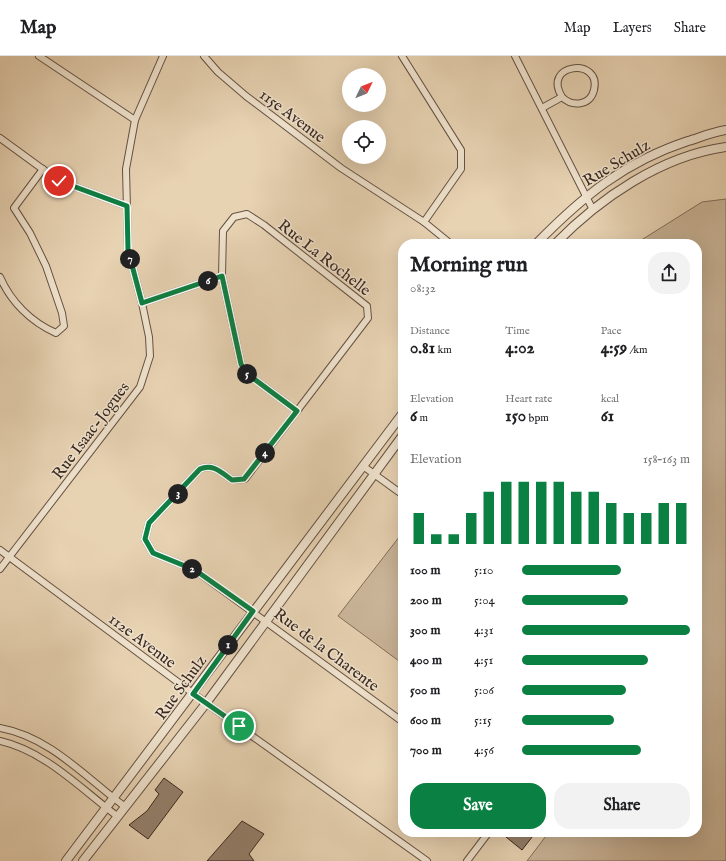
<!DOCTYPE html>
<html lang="en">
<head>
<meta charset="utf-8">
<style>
  :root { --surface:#fff; --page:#f2f2f2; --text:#202124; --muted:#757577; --line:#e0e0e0; --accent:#0b8043 }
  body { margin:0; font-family:"IM FELL English",serif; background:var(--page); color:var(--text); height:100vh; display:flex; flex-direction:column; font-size:15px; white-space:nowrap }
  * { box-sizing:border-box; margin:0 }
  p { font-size:13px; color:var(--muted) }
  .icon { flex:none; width:22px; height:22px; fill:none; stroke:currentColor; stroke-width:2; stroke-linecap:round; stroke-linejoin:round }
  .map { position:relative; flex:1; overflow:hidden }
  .side { position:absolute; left:398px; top:183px; width:304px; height:598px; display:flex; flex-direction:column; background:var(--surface); border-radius:16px; box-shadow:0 4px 16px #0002 }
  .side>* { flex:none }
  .needle { width:26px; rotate:47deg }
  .buttons { position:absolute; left:342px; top:12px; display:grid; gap:8px }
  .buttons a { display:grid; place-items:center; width:44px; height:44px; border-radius:50%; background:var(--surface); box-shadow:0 4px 16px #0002; font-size:20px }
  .pin { position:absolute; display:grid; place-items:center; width:34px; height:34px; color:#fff; margin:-17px; border:2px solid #fff; border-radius:50%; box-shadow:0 1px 4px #0007 }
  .km { position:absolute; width:20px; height:20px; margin:-10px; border-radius:50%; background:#222; color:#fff; font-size:11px; line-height:20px; text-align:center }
  .round { display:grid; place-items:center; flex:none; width:42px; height:42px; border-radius:16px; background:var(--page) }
  .headline { display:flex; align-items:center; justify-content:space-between; height:68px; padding:0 12px }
  h1 { font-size:22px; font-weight:800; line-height:30px }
  .figures { display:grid; grid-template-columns:repeat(3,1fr); gap:6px; height:68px; padding:4px 12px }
  .figures div { display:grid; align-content:center }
  .figures b { font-size:17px; font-weight:800 }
  .figures small { font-size:11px; font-weight:400 }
  .figures p { font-size:11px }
  .chart { height:112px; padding:8px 12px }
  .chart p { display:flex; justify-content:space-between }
  .chart svg { width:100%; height:72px; margin-top:4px; stroke:var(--accent); stroke-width:6 }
  .primary-button { display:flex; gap:8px; margin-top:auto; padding:8px 12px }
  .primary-button a { flex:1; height:46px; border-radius:16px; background:var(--accent); color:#fff; font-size:16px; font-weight:800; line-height:46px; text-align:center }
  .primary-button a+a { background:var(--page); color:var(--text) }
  ul { padding:0 12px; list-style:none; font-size:13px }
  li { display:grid; grid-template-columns:64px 48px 1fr; align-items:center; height:30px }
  li i { height:10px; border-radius:5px; background:var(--accent) }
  header { display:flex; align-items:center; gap:24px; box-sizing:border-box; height:56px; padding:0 20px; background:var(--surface); border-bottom:1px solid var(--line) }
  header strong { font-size:19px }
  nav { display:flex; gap:22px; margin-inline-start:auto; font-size:14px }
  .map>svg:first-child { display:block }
  .green { fill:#cab599; stroke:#826e5c }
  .building { fill:#94806c; stroke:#3a2820 }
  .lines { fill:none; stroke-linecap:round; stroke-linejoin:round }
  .minor-casing { stroke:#655244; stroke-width:8 }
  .tertiary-casing { stroke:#655244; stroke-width:10 }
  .minor { stroke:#efe2cd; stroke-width:6 }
  .tertiary { stroke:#efe2cd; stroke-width:8 }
  .route-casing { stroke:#fff; stroke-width:8 }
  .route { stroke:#0b8043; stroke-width:5 }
  .labels { text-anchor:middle; stroke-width:3; stroke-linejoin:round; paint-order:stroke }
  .street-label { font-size:16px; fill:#3a2820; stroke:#efe2cd }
</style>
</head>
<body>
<header>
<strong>Map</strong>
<nav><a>Map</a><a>Layers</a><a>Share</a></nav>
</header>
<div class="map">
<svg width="726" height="805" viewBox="0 0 726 805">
  <rect width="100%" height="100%" fill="#e7d2b2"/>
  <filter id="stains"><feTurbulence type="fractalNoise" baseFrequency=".005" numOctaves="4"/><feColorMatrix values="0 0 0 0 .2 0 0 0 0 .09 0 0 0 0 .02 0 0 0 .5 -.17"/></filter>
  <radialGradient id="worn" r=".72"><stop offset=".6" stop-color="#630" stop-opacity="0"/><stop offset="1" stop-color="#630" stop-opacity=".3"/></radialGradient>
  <g class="green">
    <path d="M726,143V805H527L549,776H697V188H635L702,146Z"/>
    <path d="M403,476V608L338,560Z"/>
  </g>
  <g class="building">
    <path d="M164,722L183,736L148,783L129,769L147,755L159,738L155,734Z"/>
    <path d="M242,765L264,778L249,798L254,805H207Z"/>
    <path d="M510,776H536L522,794L506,781Z"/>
  </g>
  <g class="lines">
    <defs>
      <g id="minor">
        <path d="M39,0L135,64"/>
        <path d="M204,0L218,16L246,40L341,112L424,166L451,188"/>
        <path d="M402,0L461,94V113L424,166"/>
        <path d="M515,0L593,154"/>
        <path d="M542,52L562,41C572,51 590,50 594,34C602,1 541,7 562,41"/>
        <path d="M0,82L59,125L127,150"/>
        <path d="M247,158L264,169L367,250L368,262L297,355L246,317L241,308L222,220L223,175L234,161Z"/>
        <path d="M0,221C11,246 31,266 56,277L64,270L62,257L46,210L30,177L14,152L43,113"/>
        <path d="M142,247L222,220"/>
        <path d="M297,355L245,423L232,424C222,417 213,407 200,413L149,467L145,483L153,497L195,514L403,666"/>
        <path d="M363,410L403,439"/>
        <path d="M0,494L206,647L427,805"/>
        <path d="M0,513L140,331L150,300L149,281L142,247L128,194L126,113L135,64L163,0"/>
        <path d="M0,672C50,681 85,721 124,750"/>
        <path d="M0,685C45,695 81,733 117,760"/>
        <path d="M467,805L489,776"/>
      </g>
      <g id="tertiary">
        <path d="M536,188C582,141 624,106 688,85C701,81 713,76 726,74"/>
        <path d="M555,188C600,142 661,100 726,91"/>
        <path d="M66,805L403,357"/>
        <path d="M83,805L204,650L403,379"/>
      </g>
    </defs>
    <use href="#minor" class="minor-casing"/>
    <use href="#tertiary" class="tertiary-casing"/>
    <use href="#minor" class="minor"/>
    <use href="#tertiary" class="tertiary"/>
  </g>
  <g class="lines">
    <defs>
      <path id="route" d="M59,125L127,150L128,194L142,247L222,220L241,308L246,317L297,355L244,423L232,424C222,417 213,407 200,413L149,467L145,483L153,497L195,514L253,555L193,638L239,670"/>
    </defs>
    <use href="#route" class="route-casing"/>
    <use href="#route" class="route"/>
  </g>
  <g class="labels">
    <g class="street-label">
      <text transform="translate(293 59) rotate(37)" y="6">115e Avenue</text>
      <text transform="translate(616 106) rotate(-31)" y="6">Rue Schulz</text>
      <text transform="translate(325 201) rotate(38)" y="6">Rue La Rochelle</text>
      <text transform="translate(90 374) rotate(-53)" y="6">Rue Isaac-Jogues</text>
      <text transform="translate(143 584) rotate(37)" y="6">112e Avenue</text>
      <text transform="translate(327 593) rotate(37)" y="6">Rue de la Charente</text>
      <text transform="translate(180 631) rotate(-54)" y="6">Rue Schulz</text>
    </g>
  </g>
  <rect width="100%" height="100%" filter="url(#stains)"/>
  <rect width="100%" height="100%" fill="url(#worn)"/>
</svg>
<div class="buttons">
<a><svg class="needle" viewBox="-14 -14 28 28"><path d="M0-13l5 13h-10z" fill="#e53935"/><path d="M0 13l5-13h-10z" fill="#757577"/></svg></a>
<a><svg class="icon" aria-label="locate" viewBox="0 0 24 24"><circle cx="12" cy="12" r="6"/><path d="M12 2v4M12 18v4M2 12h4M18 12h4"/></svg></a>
</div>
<div class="pin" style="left:239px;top:670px;background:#1e9e55"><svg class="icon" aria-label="arrive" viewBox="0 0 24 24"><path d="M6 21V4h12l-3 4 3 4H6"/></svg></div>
<div class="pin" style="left:59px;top:125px;background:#d93025"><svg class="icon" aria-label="check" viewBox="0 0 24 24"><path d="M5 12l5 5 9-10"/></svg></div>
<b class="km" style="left:228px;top:589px">1</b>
<b class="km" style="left:192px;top:513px">2</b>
<b class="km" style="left:178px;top:438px">3</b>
<b class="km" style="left:265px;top:397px">4</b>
<b class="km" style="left:247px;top:318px">5</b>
<b class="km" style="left:208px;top:225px">6</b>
<b class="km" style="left:130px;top:203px">7</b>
<section class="side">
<div class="headline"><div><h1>Morning run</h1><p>08:32</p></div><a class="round"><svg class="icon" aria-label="share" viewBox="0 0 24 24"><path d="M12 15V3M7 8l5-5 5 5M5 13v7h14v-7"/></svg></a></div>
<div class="figures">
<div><p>Distance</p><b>0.81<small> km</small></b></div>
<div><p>Time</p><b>4:02</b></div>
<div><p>Pace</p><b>4:59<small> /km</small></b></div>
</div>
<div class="figures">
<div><p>Elevation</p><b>6<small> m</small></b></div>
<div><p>Heart rate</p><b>150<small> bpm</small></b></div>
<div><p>kcal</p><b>61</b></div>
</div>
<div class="chart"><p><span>Elevation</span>158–163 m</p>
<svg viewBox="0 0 160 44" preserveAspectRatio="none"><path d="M5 44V25M15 44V38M25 44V38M35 44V25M45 44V12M55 44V6M65 44V6M75 44V6M85 44V6M95 44V12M105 44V12M115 44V19M125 44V25M135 44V25M145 44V19M155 44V19"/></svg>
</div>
<ul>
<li><b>100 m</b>5:10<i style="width:59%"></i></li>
<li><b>200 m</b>5:04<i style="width:63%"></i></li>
<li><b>300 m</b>4:31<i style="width:100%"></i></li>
<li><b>400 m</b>4:51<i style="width:75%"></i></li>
<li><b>500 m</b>5:06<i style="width:62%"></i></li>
<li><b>600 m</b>5:15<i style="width:55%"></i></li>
<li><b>700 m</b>4:56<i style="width:71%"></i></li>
</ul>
<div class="primary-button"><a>Save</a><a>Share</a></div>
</section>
</div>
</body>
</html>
